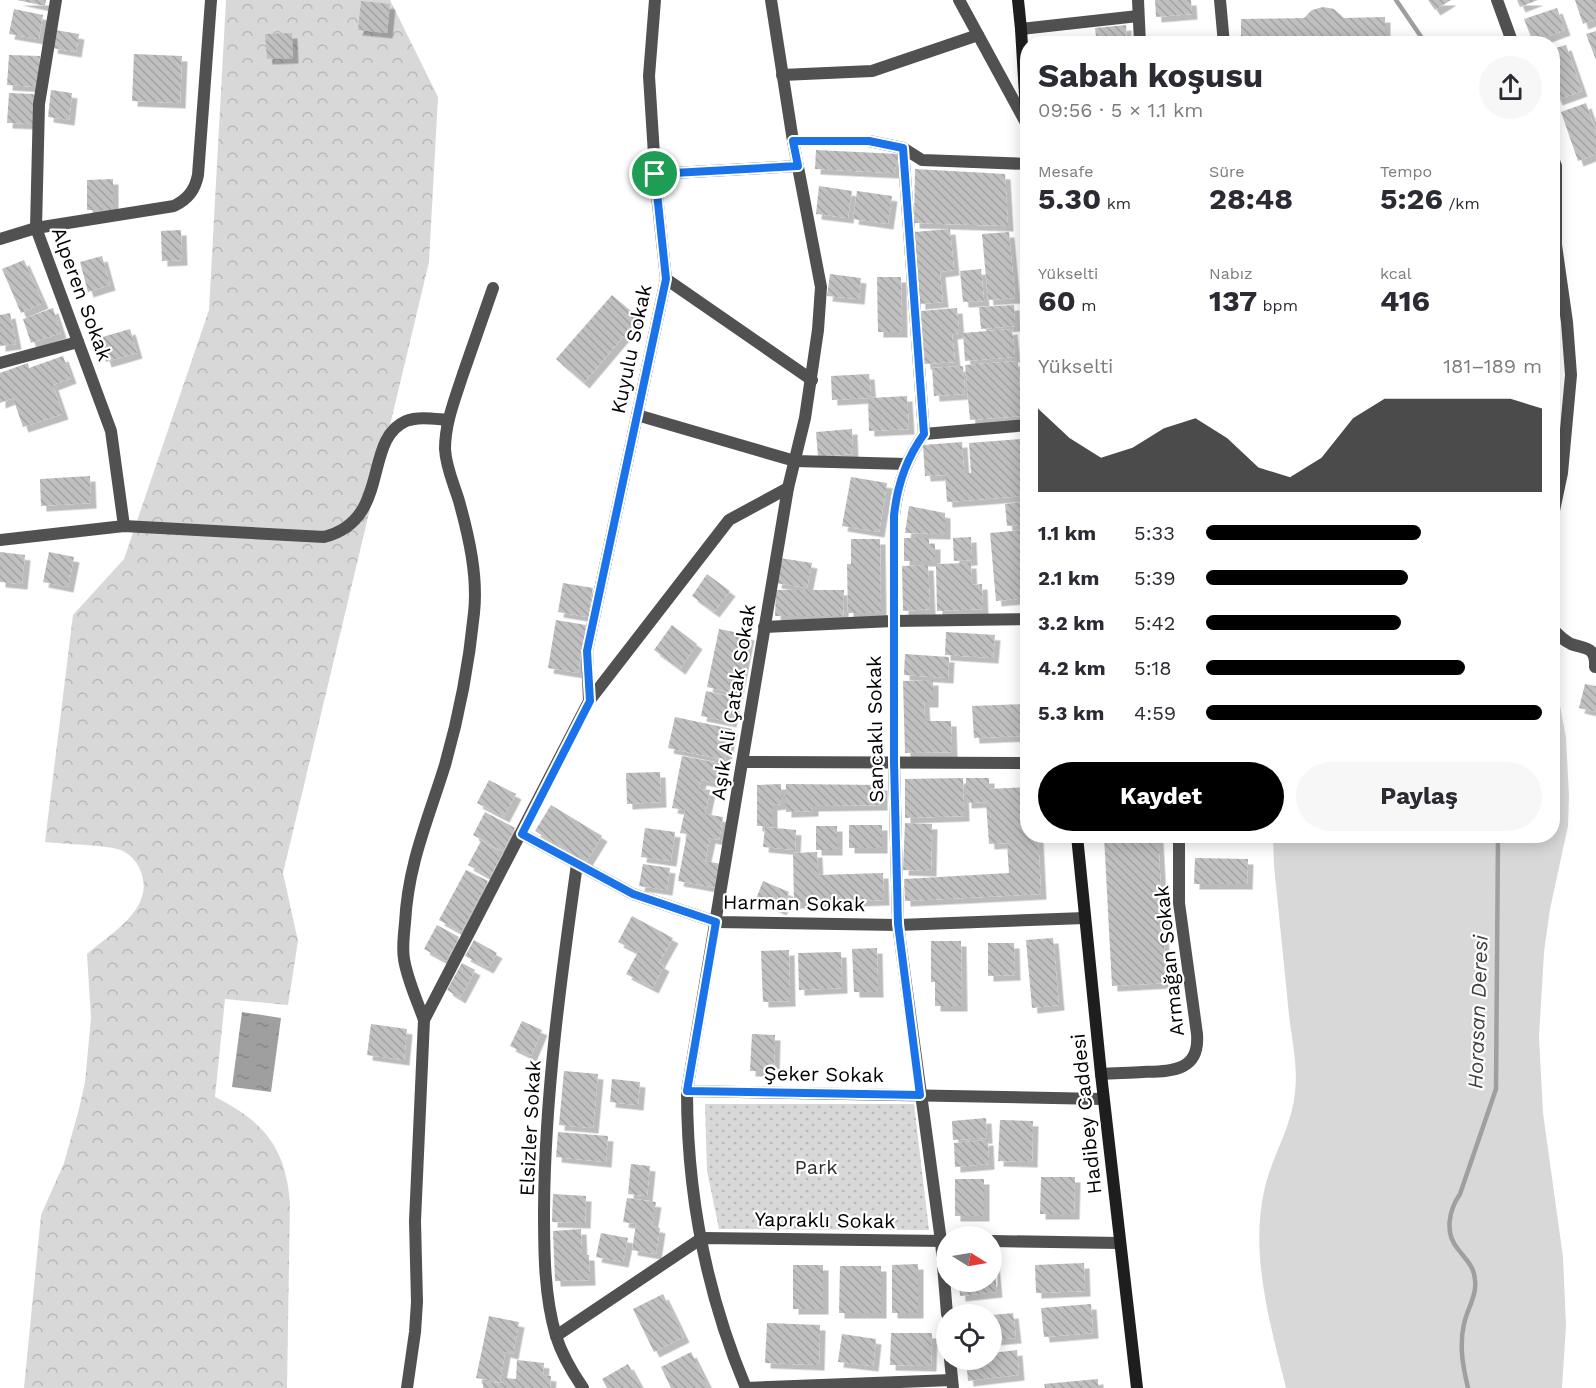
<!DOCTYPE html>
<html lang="tr">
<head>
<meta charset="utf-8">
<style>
  :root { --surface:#fff; --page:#f7f7f7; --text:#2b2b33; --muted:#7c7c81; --accent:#000 }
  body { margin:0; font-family:"Work Sans",sans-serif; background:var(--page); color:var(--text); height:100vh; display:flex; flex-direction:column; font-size:22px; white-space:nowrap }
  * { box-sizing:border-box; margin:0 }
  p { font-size:20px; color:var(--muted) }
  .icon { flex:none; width:33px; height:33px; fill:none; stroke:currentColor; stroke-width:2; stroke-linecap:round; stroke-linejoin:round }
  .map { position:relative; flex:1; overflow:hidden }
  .drawer { position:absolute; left:1020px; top:36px; width:540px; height:807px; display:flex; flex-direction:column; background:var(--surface); border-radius:24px; box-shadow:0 3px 15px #0003 }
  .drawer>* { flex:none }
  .needle { width:39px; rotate:101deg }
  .buttons { position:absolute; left:936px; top:1226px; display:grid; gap:12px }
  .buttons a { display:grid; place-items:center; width:66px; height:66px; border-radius:50%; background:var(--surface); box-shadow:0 3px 15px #0003; font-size:30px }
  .pin { position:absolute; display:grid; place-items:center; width:51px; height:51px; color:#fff; margin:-26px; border:3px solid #fff; border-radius:50%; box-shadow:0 2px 6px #0007 }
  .round { display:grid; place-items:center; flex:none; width:63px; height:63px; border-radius:32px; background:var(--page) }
  .overview { display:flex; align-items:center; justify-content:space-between; height:102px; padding:0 18px }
  h1 { font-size:33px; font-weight:700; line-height:45px }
  .figures { display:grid; grid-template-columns:repeat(3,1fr); gap:9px; height:102px; padding:6px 18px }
  .figures div { display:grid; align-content:center }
  .figures b { font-size:30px; font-weight:700 }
  .figures small { font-size:16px; font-weight:400 }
  .figures p { font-size:16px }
  .chart { height:168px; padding:12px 18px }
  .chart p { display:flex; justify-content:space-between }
  .chart svg { width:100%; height:108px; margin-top:6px; fill:var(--accent); opacity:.7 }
  .action { display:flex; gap:12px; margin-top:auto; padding:12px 18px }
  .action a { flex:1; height:69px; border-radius:36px; background:var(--accent); color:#fff; font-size:24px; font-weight:700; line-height:69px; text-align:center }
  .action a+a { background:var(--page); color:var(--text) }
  ul { padding:0 18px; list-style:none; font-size:20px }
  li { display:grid; grid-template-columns:96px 72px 1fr; align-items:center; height:45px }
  li i { height:15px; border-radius:8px; background:var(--accent) }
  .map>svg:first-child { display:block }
  .green { fill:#d8d8d8 }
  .forest { fill:url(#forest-crowns) }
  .park { fill:url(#park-dots) }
  .water { fill:url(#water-ripples) }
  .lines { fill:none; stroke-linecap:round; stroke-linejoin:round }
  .stream { stroke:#9f9f9f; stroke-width:4.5 }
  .building { fill:url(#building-back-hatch); filter:url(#shadow) }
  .minor { stroke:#515151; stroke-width:12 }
  .secondary { stroke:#1e1e1e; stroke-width:12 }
  .route-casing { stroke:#fff; stroke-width:12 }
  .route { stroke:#1a73e8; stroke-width:8 }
  .labels { text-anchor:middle; stroke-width:4.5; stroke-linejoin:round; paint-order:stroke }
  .street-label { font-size:20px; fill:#000; stroke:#fff }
  .park-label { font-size:20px; fill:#2f2f2f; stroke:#fff }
  .water-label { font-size:21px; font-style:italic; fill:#404040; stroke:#fff }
</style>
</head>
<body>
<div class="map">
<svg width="1596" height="1388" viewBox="0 0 1596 1388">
  <defs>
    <pattern id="forest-crowns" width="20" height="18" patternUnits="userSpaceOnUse" patternTransform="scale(1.5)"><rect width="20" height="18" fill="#d8d8d8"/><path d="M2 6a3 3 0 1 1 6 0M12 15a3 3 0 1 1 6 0" fill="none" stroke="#b8b8b8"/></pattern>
    <pattern id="park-dots" width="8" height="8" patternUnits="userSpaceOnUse" patternTransform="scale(1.5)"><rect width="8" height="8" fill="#d8d8d8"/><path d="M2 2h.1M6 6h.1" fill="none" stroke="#b8b8b8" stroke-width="1.8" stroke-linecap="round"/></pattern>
    <pattern id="water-ripples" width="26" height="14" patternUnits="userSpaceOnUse" patternTransform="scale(1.5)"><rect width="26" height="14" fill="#9f9f9f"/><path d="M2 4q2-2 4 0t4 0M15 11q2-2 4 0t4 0" fill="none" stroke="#878787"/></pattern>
    <pattern id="building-back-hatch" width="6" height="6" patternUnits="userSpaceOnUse" patternTransform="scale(1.5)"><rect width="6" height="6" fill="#c0c0c0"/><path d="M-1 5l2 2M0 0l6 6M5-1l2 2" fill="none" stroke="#a3a3a3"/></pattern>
    <filter id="shadow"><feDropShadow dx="5.5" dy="5.5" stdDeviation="0" flood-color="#0004"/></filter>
  </defs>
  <rect width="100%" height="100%" fill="#fff"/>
  <path class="green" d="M1553,667L1566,738L1569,796L1568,826L1550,909L1544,952L1539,1037L1543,1113L1563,1257L1566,1326L1562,1388H1286C1270,1323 1249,1253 1265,1187C1273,1154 1292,1126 1295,1092C1298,1065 1292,1041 1289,1015C1284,965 1279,915 1274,866L1273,836H1552Z"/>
  <path class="forest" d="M226,0H390L438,97L429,262L283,873L298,941L288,1005L225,999L215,1097C263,1121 286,1147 290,1203L287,1388H24L41,1215L64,1163L79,1109L85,1082L91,1018L87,954C111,933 155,909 141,872C138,863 131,855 123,851C112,845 61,844 45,842L73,615L124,559L209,310Z"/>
  <path class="park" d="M705,1104H914L929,1230L719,1229L707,1171Z"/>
  <path class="water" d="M242,1012L281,1018L271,1092L232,1087Z"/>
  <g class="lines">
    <g class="stream">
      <path d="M1396,0L1426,44"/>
      <path d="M1468,1388C1463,1367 1459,1346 1464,1324C1467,1309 1477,1296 1475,1280C1474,1266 1466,1260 1458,1249C1444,1233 1449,1210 1460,1194L1496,1089L1498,836"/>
    </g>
  </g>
  <g class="building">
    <path d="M17,0H46L45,6Z"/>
    <path d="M1155,0H1191L1192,14L1156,17Z"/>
    <path d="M1428,0H1451L1435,10Z"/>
    <path d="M1517,0H1538L1520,7Z"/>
    <path d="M1575,0H1596V19L1583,24Z"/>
    <path d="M361,1L390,4L387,33L358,30Z"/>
    <path d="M1323,7L1334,9L1344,18L1385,17V44H1241V19L1304,18L1312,10Z"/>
    <path d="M1557,8L1565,30L1533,42L1524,19Z"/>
    <path d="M14,9L43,15L39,39L9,34Z"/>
    <path d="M1126,25L1127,44H1097L1095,28Z"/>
    <path d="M55,30L79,34L76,52L52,48Z"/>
    <path d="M1596,31V60L1586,34Z"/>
    <path d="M292,33L293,58L267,59L265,34Z"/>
    <path d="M1080,37V44H1036V38Z"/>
    <path d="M1566,45L1582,91L1557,100L1552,87V49Z"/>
    <path d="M134,54L182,56L180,103L132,101Z"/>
    <path d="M9,55L40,56L38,87L7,85Z"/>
    <path d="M51,90L72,93L69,120L48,117Z"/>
    <path d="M9,93L34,94L33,124L7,123Z"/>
    <path d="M1586,103L1596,132V154L1578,161L1561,112Z"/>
    <path d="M816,150L899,154L894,173L815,169Z"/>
    <path d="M915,169L1005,174L1008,226L914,223Z"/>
    <path d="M113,179V210H87V180Z"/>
    <path d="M819,186L852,191L848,218L816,214Z"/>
    <path d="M857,191L892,196L888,224L853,219Z"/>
    <path d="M950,229L954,270L940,272L943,302L920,304L914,232Z"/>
    <path d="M181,230L182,260L162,261L161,231Z"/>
    <path d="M1009,232L1015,298L988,300L982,234Z"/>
    <path d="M102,256L110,285L88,292L80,262Z"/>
    <path d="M24,260L43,303L21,313L2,269Z"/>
    <path d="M981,269L984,301L963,302L960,271Z"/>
    <path d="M830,274L861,278L859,299L827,296Z"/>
    <path d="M877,277H901L902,332H878Z"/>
    <path d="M612,295L639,318L584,383L556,359Z"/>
    <path d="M1014,305L1015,326L981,329L979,307Z"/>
    <path d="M53,308L61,333L31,343L23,319Z"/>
    <path d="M957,308L959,333L952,334L955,362L925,364L921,311Z"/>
    <path d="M10,313L16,344L0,346V315Z"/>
    <path d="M130,329L137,353L106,362L99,338Z"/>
    <path d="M1012,329L1015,357L965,361L963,333Z"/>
    <path d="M63,356L71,378L53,385L63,414L23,427L13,398L0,403V373L28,363L29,368Z"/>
    <path d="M1018,361L1022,416L970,420L965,365Z"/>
    <path d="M963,366L965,394L934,396L932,368Z"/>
    <path d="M869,374L871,398L907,396L909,429L869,431L868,398L832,400L831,376Z"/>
    <path d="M852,429L853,454L818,457L816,432Z"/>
    <path d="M1020,439L1024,496L947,502L945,475L925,476L923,445L962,442L964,473H971L969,443Z"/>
    <path d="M90,476L91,503L41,506L40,479Z"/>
    <path d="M851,477L887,483L879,532L842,526Z"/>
    <path d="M1028,501V524L1007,526L1005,504Z"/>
    <path d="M909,506L945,513V534L905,533Z"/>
    <path d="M1025,530L1028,561V598L996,601L990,533Z"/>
    <path d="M971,537L972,560L954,561L953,538Z"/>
    <path d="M904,538H929V544H935V561H904Z"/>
    <path d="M851,539H880L881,613H848L847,564H851Z"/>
    <path d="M0,552L25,555L22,584L0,582Z"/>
    <path d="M49,552L74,557L68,587L43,582Z"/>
    <path d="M780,558L812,563L807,588L776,583Z"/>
    <path d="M971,563L972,585L982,584L983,609L937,611L936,564Z"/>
    <path d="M928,565L930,609L903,611L902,566Z"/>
    <path d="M707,574L730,591L714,612L692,596Z"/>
    <path d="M563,583L593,588L588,617L558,612Z"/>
    <path d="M776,590H844L843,616H775Z"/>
    <path d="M556,620L586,625L578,673L548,668Z"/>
    <path d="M672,625L697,644L680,669L654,650Z"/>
    <path d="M719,629L749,635L737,694L707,687Z"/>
    <path d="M946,632L995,635L993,658L945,655Z"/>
    <path d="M905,654L949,657L948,678L904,675Z"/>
    <path d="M933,680V702H924L925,721H951L952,752L905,753L903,681Z"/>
    <path d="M1585,684L1596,686V712L1579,708Z"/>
    <path d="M706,691L736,698L731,722L701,716Z"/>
    <path d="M1028,704V736L974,738L972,706Z"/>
    <path d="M675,717L732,729L725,760L668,748Z"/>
    <path d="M682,756L725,764L721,784L701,780L699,789L710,790L705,814L723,817L719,840L710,838L705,861L721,864L717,888L678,881L687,834L680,833L685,810L672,808Z"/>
    <path d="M660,772L661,802L627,804L626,773Z"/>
    <path d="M963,778L964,816L905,818V779Z"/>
    <path d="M966,778H989V789L1028,787V836H1038L1041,894L905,901L904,879L1009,873L1007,843L989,844L986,802L966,803Z"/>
    <path d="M489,780L516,794L504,817L477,803Z"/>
    <path d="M781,784V804L772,805V826H757V785Z"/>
    <path d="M786,784L882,785V805L813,806V811L786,812Z"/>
    <path d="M551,805L602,836L586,862L535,831Z"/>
    <path d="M485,812L515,828L503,851L473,835Z"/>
    <path d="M905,823L932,824L931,871L903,870Z"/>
    <rect x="849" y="825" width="33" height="23"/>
    <rect x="816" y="826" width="21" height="24"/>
    <path d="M765,827L796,830L795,850L763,847Z"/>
    <path d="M645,828L675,832L671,861L641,857Z"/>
    <path d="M1104,836H1158L1166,983L1112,986Z"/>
    <path d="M481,841L503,853L490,877L468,865Z"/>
    <path d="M817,852L818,875L883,873L884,900L794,903L793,853Z"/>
    <path d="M1195,858L1248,859L1247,884H1194Z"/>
    <path d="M643,864L670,868L667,890L639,886Z"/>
    <path d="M466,870L488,881L461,932L439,920Z"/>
    <path d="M763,881L789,892L781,910L756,899Z"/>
    <path d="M632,916L673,938L659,963L664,966L653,988L626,974L638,952L618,942Z"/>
    <path d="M437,925L459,937L446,961L424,949Z"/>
    <path d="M1053,938L1059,1005L1032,1008L1026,940Z"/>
    <path d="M474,940L497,953L488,968L465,956Z"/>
    <path d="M931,941H961L962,1006H935V982H931Z"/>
    <path d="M988,943H1014L1015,975L988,976Z"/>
    <path d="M877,948L878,992H854L852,949Z"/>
    <path d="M789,950L790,1001L763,1002L761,951Z"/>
    <path d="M841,952L842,988L799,990L798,953Z"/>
    <path d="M462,963L475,970L460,998L447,990Z"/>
    <path d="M522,1021L542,1030L531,1056L510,1046Z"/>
    <path d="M371,1024L407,1029L404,1060L367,1055Z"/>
    <path d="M752,1034L775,1035L774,1071H750Z"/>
    <path d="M564,1071L598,1074L593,1128L559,1125Z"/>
    <path d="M612,1079L640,1082L638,1105L610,1102Z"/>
    <path d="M986,1118L987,1138L953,1140L952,1121Z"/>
    <path d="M1000,1120L1033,1121L1032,1162L998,1161Z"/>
    <path d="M558,1132L608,1136L606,1162L556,1157Z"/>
    <path d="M988,1140L989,1164L955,1167L954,1143Z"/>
    <path d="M631,1164L650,1166L647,1196L628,1194Z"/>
    <path d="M1041,1177H1075L1074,1214H1040Z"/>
    <rect x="955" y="1179" width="29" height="37"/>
    <path d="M553,1194L586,1196L585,1223L552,1222Z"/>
    <path d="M627,1198L656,1202L652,1226L660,1228L656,1254L632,1250L636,1224L623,1222Z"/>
    <path d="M581,1229L582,1255H589L590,1280L555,1281L553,1231Z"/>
    <path d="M601,1233L628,1238L623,1262L596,1257Z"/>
    <path d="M994,1261L997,1292L960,1296L959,1281H992V1262Z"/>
    <path d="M1084,1263L1085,1291L1036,1293L1035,1265Z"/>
    <path d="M918,1264V1313H892V1265Z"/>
    <rect x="793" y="1265" width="30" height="44"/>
    <path d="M840,1266H881V1313H839Z"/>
    <path d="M663,1294L684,1337L654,1352L633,1309Z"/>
    <path d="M1091,1304L1093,1333L1044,1337L1041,1308Z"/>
    <path d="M1013,1313L1016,1338L992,1340V1315Z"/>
    <path d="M489,1316L519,1322L513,1354L505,1352L500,1382L476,1378Z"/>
    <path d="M767,1323L820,1325L819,1365L765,1363Z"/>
    <path d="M891,1333H932L931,1366L890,1365Z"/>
    <path d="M842,1334L876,1339L873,1366L838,1362Z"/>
    <path d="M1017,1350L1019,1375L968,1381L966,1359H992V1353Z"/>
    <path d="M691,1352L709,1388H671L661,1367Z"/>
    <path d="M517,1360L544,1363L543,1375L551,1376L550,1388H483V1382L505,1383V1378L516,1379Z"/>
    <path d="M628,1364L641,1388H607L602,1379Z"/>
    <path d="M1098,1379V1388H1045L1044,1384Z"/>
  </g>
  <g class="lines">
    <g class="minor">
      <path d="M56,0L39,104L36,228L111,431L124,526"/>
      <path d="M771,0L793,141L821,287L818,330L805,418L788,488L687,1091C687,1193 706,1293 746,1388L952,1380"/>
      <path d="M959,0L1026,123"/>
      <path d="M1138,0L1140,44"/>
      <path d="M1220,0L1224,44"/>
      <path d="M1497,0L1513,44"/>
      <path d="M1021,29L1138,16"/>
      <path d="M782,75L872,71L978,35"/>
      <path d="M793,141H869L903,148L922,160L1028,164"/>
      <path d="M903,148L924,434C906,459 897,486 894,516V762L898,925L941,1241L947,1314"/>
      <path d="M1552,156L1556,166V245L1567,322L1571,375L1562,473L1552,520"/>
      <path d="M655,174L798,166"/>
      <path d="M0,239L36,228L174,206C188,199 195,190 198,175L211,0"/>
      <path d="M666,279L812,380"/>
      <path d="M0,363L78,342"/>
      <path d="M637,415L795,461L906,464"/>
      <path d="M924,434L1028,425"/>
      <path d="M0,540L124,526L324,537C392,520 362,440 406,421C419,416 435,419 448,420"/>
      <path d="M764,627L893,621L1028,619"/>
      <path d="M1552,628C1558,635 1563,640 1571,644C1585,649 1596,646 1595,667"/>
      <path d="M589,701L587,651L666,279L656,186L649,76L655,0"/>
      <path d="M743,762L1028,763"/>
      <path d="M522,834L633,894L716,922L898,925L1085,918"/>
      <path d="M577,864C561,978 545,1093 544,1209C544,1251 544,1295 556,1336C562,1355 572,1372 583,1388"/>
      <path d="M424,1020C417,1000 407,979 404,959C402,948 404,934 405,923C408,864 428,820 445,765C459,716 469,664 474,613C478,576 469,537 459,501C454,484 446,468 445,449C445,423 455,399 463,374C473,346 483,317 493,288"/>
      <path d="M1101,1074C1115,1073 1129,1073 1143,1072C1171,1071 1200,1072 1197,1034L1179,903V836"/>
      <path d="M687,1091L1103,1099"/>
      <path d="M992,1241L1120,1243"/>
      <path d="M556,1336L702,1238L946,1241"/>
      <path d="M950,1359L953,1388"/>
      <path d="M407,1388L415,1332L417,1302L415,1221L424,1020L589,701L729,520L788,488"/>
    </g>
    <g class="secondary">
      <path d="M1018,0L1021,29L1028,145"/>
      <path d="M1077,836L1101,1074L1137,1388"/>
    </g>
  </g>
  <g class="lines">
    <defs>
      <path id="route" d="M793,141H869L903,148L924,434C906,459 897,485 894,516V762L898,924L920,1095L687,1091L716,922L633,894L522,834L590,701L587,651L666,279L655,174L798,166Z"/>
    </defs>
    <use href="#route" class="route-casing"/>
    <use href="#route" class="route"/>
  </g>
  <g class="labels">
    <g class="street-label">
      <text transform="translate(82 294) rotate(70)" y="7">Alperen Sokak</text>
      <text transform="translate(631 349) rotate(-78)" y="7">Kuyulu Sokak</text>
      <text transform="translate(733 702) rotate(-81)" y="7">Aşık Ali Çatak Sokak</text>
      <text transform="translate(875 729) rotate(-91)" y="7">Sancaklı Sokak</text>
      <text transform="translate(794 903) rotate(1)" y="7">Harman Sokak</text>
      <text transform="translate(1169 961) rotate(-96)" y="7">Armağan Sokak</text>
      <text transform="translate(824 1074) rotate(1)" y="7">Şeker Sokak</text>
      <text transform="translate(1086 1114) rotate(-96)" y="7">Hadibey Caddesi</text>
      <text transform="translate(530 1128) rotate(-87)" y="7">Elsizler Sokak</text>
      <text transform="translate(825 1220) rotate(1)" y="7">Yapraklı Sokak</text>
    </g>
    <g class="park-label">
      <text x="816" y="1174">Park</text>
    </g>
    <g class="water-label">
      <text transform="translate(1478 1012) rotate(-88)" y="7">Horasan Deresi</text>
    </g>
  </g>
</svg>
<div class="buttons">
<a><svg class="needle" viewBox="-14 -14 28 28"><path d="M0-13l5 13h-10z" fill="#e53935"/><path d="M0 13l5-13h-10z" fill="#7c7c81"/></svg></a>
<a><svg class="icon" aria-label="locate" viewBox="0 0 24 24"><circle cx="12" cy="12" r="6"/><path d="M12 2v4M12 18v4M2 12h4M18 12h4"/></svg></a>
</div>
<div class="pin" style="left:655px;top:174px;background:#1e9e55"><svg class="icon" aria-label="arrive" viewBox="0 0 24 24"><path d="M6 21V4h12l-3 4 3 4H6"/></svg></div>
<section class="drawer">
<div class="overview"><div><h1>Sabah koşusu</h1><p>09:56 · 5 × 1.1 km</p></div><a class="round"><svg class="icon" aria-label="share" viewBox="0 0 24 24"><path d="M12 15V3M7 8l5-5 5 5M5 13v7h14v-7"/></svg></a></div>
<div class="figures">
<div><p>Mesafe</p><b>5.30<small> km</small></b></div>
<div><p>Süre</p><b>28:48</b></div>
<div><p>Tempo</p><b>5:26<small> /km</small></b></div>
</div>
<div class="figures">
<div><p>Yükselti</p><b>60<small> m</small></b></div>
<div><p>Nabız</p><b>137<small> bpm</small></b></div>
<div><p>kcal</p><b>416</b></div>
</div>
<div class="chart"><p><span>Yükselti</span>181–189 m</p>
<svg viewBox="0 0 160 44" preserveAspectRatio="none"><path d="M0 44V10L10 22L20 30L30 26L40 18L50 14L60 22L70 34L80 38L90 30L100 14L110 6L120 6L130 6L140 6L150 6L160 10V44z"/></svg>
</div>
<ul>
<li><b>1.1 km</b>5:33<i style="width:64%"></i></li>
<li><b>2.1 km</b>5:39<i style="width:60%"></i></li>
<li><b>3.2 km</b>5:42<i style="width:58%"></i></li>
<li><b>4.2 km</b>5:18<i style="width:77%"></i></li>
<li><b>5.3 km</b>4:59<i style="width:100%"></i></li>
</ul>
<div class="action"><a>Kaydet</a><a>Paylaş</a></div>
</section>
</div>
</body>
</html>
